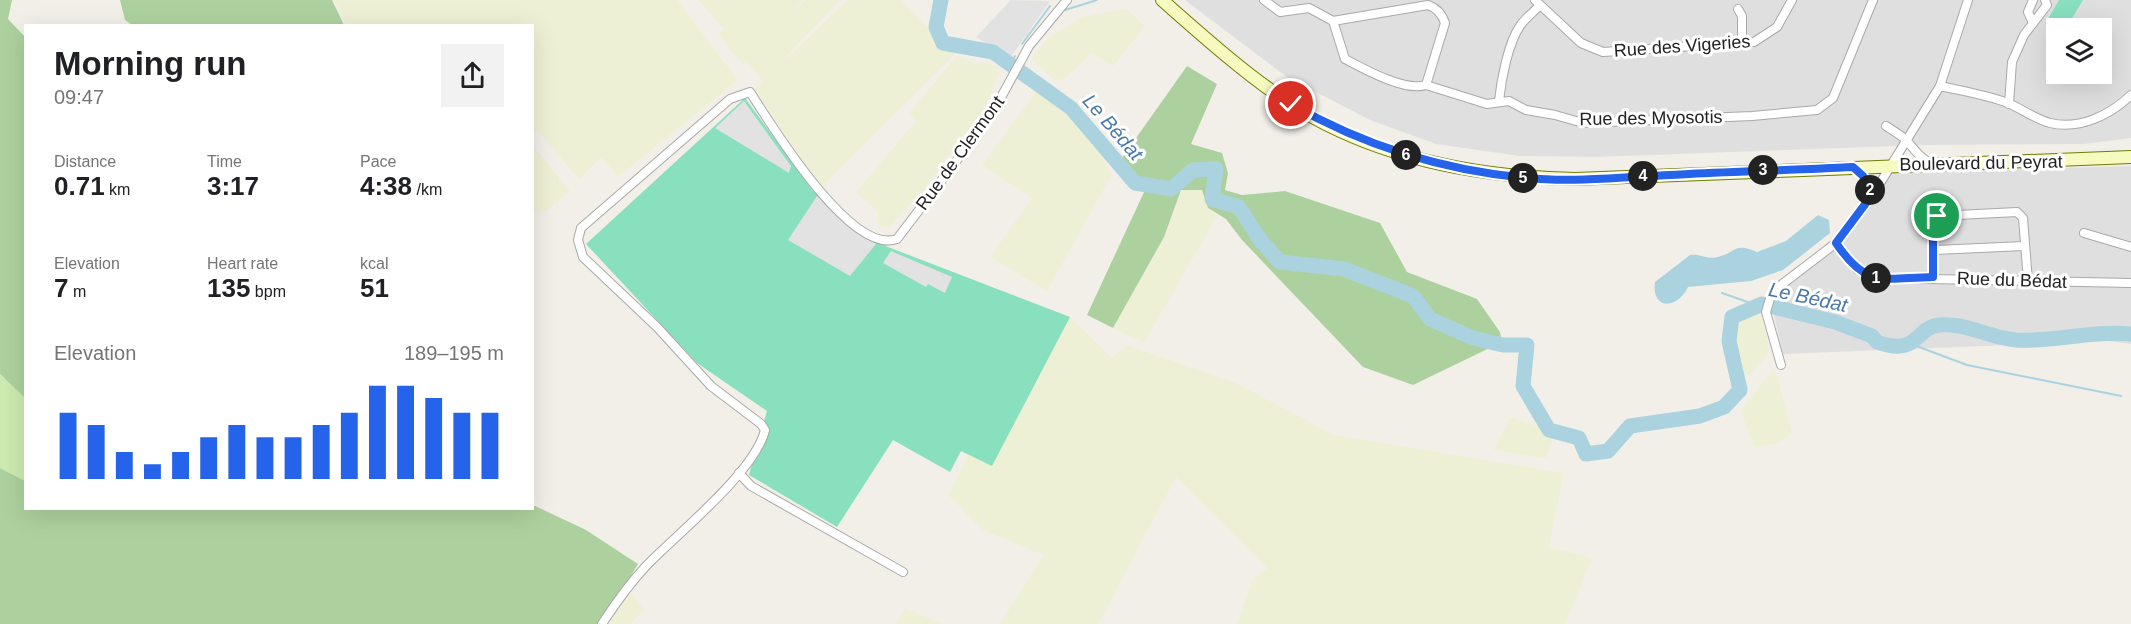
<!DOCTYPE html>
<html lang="en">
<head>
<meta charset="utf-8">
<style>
  :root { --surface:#fff; --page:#f2f2f2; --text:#202124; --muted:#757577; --accent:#2563eb }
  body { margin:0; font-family:Arial,sans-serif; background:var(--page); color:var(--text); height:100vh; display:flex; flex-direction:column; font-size:22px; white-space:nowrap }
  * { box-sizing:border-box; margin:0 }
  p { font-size:20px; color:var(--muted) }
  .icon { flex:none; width:33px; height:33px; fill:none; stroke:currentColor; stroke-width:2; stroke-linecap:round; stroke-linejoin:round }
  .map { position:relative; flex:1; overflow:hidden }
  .details { position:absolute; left:24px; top:24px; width:510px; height:486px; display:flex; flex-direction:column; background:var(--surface); border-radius:0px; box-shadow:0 6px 24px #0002 }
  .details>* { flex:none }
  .tools { position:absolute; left:2046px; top:18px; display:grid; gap:12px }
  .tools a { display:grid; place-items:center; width:66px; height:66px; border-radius:0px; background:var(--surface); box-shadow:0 6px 24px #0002; font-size:30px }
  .pin { position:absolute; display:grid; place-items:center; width:51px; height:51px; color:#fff; margin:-26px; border:3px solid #fff; border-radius:50%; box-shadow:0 2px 6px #0007 }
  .km { position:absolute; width:30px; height:30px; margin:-15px; border-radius:50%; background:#222; color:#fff; font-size:16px; line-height:30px; text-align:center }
  .round { display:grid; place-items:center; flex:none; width:63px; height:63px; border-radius:0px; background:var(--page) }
  .summary { display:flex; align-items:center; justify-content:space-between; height:102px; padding:0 30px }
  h1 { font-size:33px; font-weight:700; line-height:45px }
  .metrics { display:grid; grid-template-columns:repeat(3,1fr); gap:9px; height:102px; padding:6px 30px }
  .metrics div { display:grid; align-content:center }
  .metrics b { font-size:26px; font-weight:700 }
  .metrics small { font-size:16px; font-weight:400 }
  .metrics p { font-size:16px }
  .chart { height:168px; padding:12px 30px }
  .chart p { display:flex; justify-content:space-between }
  .chart svg { width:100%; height:108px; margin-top:6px; stroke:var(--accent); stroke-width:6 }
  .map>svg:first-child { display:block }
  .residential { fill:#e0dfdf; fill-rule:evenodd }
  .farmland { fill:#eef0d5 }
  .grass { fill:#cdebb0 }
  .forest { fill:#add19e }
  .pitch { fill:#88e0be }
  .parking { fill:#e2e2e2 }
  .water { fill:#aad3df }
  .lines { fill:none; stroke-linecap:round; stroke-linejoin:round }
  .stream { stroke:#aad3df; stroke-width:2 }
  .river { stroke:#aad3df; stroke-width:15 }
  .street-casing { stroke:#a9a9a9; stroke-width:10 }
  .secondary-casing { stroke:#707d05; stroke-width:14 }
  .street { stroke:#fff; stroke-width:8 }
  .secondary { stroke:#f7fabf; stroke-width:12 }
  .route-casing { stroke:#fff; stroke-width:12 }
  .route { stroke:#2563eb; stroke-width:8 }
  .labels { text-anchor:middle; stroke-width:6; stroke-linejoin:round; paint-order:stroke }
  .street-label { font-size:18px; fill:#222; stroke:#fff }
  .water-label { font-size:20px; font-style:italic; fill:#4a7aab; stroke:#fff }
</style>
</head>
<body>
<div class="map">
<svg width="2131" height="624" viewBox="0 0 2131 624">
  <rect width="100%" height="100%" fill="#f2efe9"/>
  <g class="residential">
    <path d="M1185,0H2131V138L2084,144L1926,145L1594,157L1520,156L1436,144L1370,120L1287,77ZM2056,28H2102V74H2056Z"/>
    <path d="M2131,166V344L2108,341L1783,354L1769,293L1821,249L1846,224L1880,173Z"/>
  </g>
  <g class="farmland">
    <path d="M334,0H677L738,80L618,177L602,157L579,179L537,130L533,135L532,26L346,25Z"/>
    <path d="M698,0H803L783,23L805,0H840L775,69L848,0H900L955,54L821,187L754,89L763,81L746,61L743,65L718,34L724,29Z"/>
    <path d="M1126,9L1145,26L1113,66L1091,53L1064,79L1055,80L1031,59L1048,38L1082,17Z"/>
    <path d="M957,56L978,64L987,62L998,68L1000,73L983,110L924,189L889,227L883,228L877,222L878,212L856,192L916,121L909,113Z"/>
    <path d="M1036,92L1085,127L1102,151L1111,176L1047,291L990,257L1032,198L982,165Z"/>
    <path d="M533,146L570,191L547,211L533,212Z"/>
    <path d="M1181,190H1202L1208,208L1217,216L1144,343L1113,328L1164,237Z"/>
    <path d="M1759,307L1769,346L1768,355L1748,375L1743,376L1731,335L1735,324L1742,315Z"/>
    <path d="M1070,317L1112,358L1126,345L1234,382L1335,435L1564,473L1549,547L1592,558L1565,624H1237L1253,578L1268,568L1176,477L1098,624H1000L1043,555L983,530L948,495L968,454L992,465Z"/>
    <path d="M1771,372H1776L1792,432L1780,442L1754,448L1741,410Z"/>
    <path d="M1510,417L1537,426L1552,441L1546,458L1494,450Z"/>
    <path d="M631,593L645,610L630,624H609L618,608Z"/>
    <path d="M905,608L943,624H895Z"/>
  </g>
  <path class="grass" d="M0,374L25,398V481L0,468Z"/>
  <g class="forest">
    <path d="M0,0H12L8,19L25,37V398L0,374Z"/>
    <path d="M120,0H332L344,25H132L125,20Z"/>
    <path d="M1187,66L1217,84L1191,144L1222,153L1228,173L1225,190L1242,195L1285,191L1380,223L1407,272L1477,299L1500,332L1502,342L1413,385L1363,367L1242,240L1226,219L1208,208L1202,190H1181L1164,237L1113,328L1087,315L1145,190L1125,183L1117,165Z"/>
    <path d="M0,468L25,481L26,508H532L533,505L586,530L638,564L602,624H0Z"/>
  </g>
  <g class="pitch">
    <path d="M2059,0H2083L2066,28H2056V31L2045,24Z"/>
    <path d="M745,98L813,191L852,226L888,247L1070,317L992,466L961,451L950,472L893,440L837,527L749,475L767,411L697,363L586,244Z"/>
  </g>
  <g class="parking">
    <path d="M1011,0L1050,1L1010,58L976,37Z"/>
    <path d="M744,101L791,166L789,173L715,128Z"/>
    <path d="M817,196L845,223L876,244L850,276L788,240Z"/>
    <path d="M891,251L952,277L945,293L928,284L926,287L883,263Z"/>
  </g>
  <path class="water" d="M1818,215L1829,220L1830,233L1783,270L1751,281L1688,287C1678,309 1651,311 1655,282L1690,255C1699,253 1708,260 1718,257C1737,252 1734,242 1757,252L1786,241Z"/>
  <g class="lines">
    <g class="stream">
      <path d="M1065,10L1097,0"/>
      <path d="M1022,44L1050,6"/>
      <path d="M1015,56L1011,62L1016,64"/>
      <path d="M1722,293L1759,306"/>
      <path d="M1911,344L1967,365L2121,396"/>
    </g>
    <path class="river" d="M941,0L936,27L943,43L993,52L1071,108L1135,183L1171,189L1193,170L1216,169L1212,199L1239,207L1261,241L1280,262L1344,269L1413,296L1430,319L1473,338L1503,345H1527L1523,386L1549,430L1579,438L1586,454L1608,451L1630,426L1700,416L1724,407L1740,390L1729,341L1732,317L1762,304L1835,322L1872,336L1877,342C1919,357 1914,328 1939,325C1965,322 1990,338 2016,340C2056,342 2091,330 2131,334"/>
    <defs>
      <g id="street">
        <path d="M1264,0L1280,12L1309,8L1333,21L1345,59C1364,69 1405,92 1426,85L1487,104L1509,101L1526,110L1555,115L1583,123L1752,116L1817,110L1833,98L1873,0"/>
        <path d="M1535,0L1581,43L1603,52L1754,42L1777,27L1792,0"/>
        <path d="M1738,9L1742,16V45"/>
        <path d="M1333,21L1428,5C1437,8 1442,14 1445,23L1426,85"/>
        <path d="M2033,23L2028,12L2033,0"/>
        <path d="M1940,86C1962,91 1987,95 2008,103C2022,109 2035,119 2050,123C2080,130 2110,115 2131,95"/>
        <path d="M1499,101C1501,81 1508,43 1520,26C1525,18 1534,12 1540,5"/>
        <path d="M2009,104L2012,62L2024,35L2047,5L2045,0"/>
        <path d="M1886,126C1892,130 1901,135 1906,140C1915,150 1919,157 1932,164"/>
        <path d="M1853,167L1863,176L1872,195"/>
        <path d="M2084,233L2131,247"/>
        <path d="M1836,243L1857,269L1874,278L2131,283"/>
        <path d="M1935,250L2024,246"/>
        <path d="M1933,277V223L1937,216L2017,212L2023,218L2028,281"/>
        <path d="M1781,365L1766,312L1772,292L1836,243L1869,201L1940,86L1968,0"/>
        <path d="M739,473L751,486L903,572"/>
        <path d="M602,624C615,604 630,583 647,565C678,533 755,472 765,430L761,424L711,386L657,327L583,257L578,240L581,228L730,99L750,92C772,126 851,256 897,239L992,114L1029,46L1067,0"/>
      </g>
      <path id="secondary" d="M1162,0C1203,36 1244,73 1289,103C1374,158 1476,177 1575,179L2131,157"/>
    </defs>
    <use href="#street" class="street-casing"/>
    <use href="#secondary" class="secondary-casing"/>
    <use href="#street" class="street"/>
    <use href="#secondary" class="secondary"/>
  </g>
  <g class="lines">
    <defs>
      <path id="route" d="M1291,104C1364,146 1442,170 1526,178C1580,183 1636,176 1689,174C1744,171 1798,170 1853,167L1863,176L1872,195L1836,243C1867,289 1883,278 1933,277V223L1937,216"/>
    </defs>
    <use href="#route" class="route-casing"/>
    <use href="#route" class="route"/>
  </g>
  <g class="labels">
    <g class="street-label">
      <text transform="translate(1682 46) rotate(-4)" y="6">Rue des Vigeries</text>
      <text transform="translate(1651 118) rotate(-1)" y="6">Rue des Myosotis</text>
      <text transform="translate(960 153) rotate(-54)" y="6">Rue de Clermont</text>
      <text transform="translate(1981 163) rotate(-1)" y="6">Boulevard du Peyrat</text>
      <text transform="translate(2012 280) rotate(2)" y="6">Rue du Bédat</text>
    </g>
    <g class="water-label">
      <text transform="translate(1113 127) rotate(49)" y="7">Le Bédat</text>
      <text transform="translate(1808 297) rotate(12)" y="7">Le Bédat</text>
    </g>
  </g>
</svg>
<div class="tools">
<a><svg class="icon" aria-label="layers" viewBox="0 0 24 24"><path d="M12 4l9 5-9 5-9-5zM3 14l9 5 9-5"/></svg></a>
</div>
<div class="pin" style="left:1937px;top:216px;background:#1e9e55"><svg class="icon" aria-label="arrive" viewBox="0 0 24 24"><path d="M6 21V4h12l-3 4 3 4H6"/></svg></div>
<div class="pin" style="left:1291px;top:104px;background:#d93025"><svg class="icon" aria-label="check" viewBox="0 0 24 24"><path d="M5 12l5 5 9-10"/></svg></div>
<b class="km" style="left:1876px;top:278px">1</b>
<b class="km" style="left:1870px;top:190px">2</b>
<b class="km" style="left:1763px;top:170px">3</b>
<b class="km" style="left:1643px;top:176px">4</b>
<b class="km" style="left:1523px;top:178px">5</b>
<b class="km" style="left:1406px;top:155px">6</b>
<section class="details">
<div class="summary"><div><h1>Morning run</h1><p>09:47</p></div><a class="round"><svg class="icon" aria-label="share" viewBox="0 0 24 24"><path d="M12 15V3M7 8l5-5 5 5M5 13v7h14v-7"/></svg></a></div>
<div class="metrics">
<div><p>Distance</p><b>0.71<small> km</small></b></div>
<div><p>Time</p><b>3:17</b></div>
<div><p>Pace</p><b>4:38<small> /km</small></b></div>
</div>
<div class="metrics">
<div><p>Elevation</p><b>7<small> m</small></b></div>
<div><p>Heart rate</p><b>135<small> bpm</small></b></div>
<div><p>kcal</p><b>51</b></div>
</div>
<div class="chart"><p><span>Elevation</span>189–195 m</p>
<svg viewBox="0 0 160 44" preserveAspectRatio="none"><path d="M5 44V17M15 44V22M25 44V33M35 44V38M45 44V33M55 44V27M65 44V22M75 44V27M85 44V27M95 44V22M105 44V17M115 44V6M125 44V6M135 44V11M145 44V17M155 44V17"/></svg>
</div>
</section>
</div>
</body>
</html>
